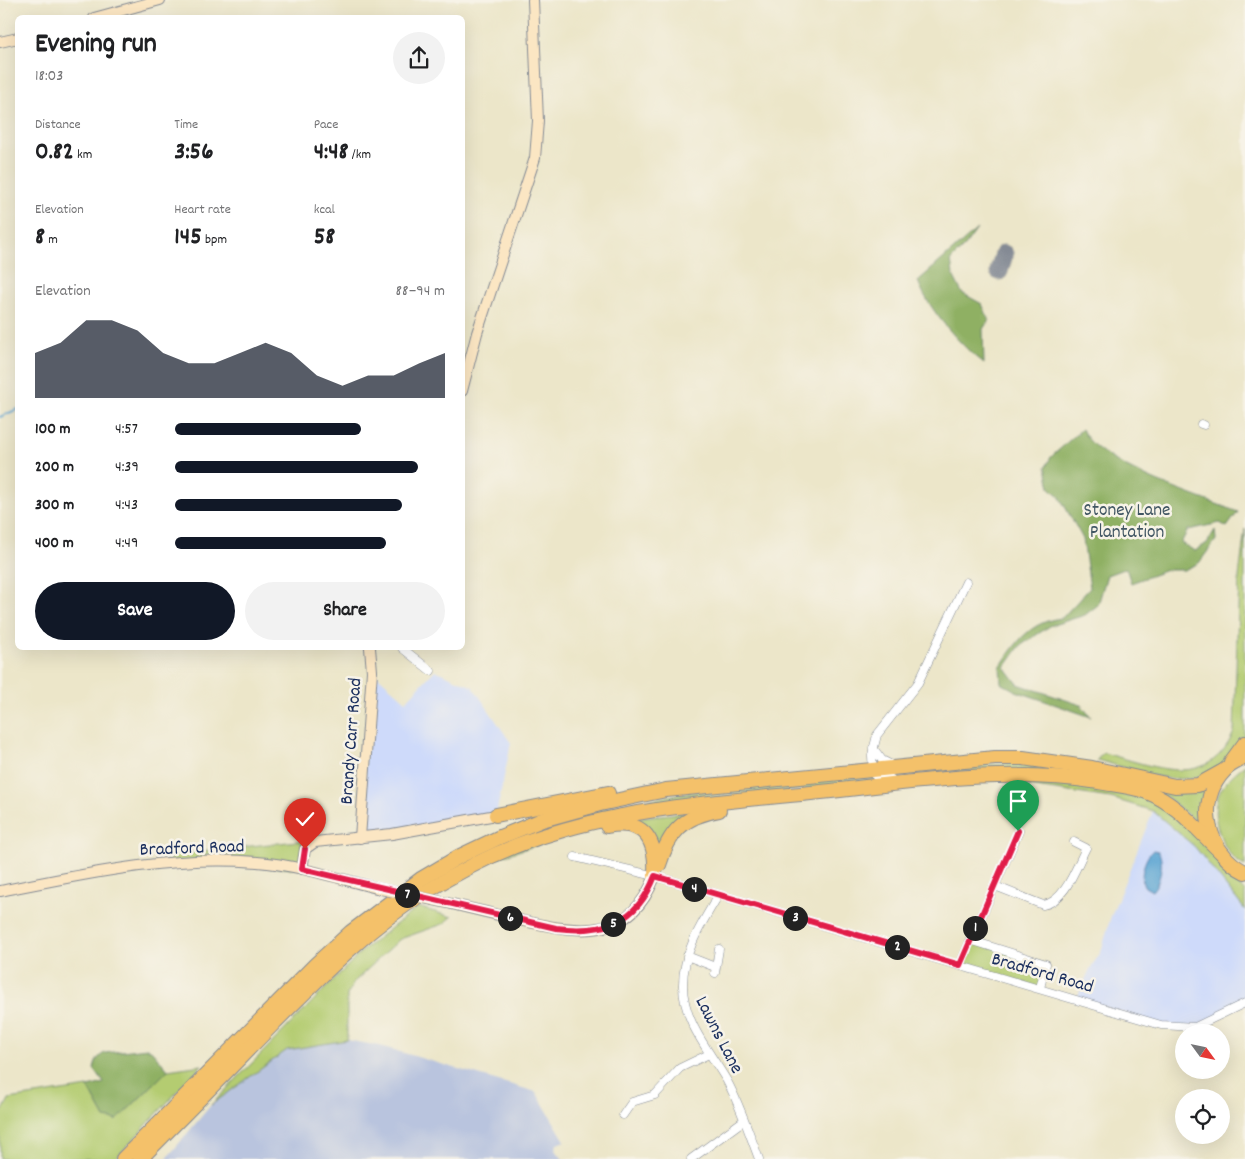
<!DOCTYPE html>
<html lang="en">
<head>
<meta charset="utf-8">
<style>
  :root { --surface:#fff; --page:#f2f2f2; --text:#202124; --muted:#757577; --accent:#111827 }
  body { margin:0; font-family:Dekko,sans-serif; background:var(--page); color:var(--text); height:100vh; display:flex; flex-direction:column; font-size:19px; white-space:nowrap }
  * { box-sizing:border-box; margin:0 }
  p { font-size:16px; color:var(--muted) }
  .icon { flex:none; width:28px; height:28px; fill:none; stroke:currentColor; stroke-width:2; stroke-linecap:round; stroke-linejoin:round }
  .map { position:relative; flex:1; overflow:hidden }
  .drawer { position:absolute; left:15px; top:15px; width:450px; height:635px; display:flex; flex-direction:column; background:var(--surface); border-radius:8px; box-shadow:0 5px 20px #0002 }
  .drawer>* { flex:none }
  .needle { width:32px; rotate:123deg }
  .buttons { position:absolute; left:1175px; top:1024px; display:grid; gap:10px }
  .buttons a { display:grid; place-items:center; width:55px; height:55px; border-radius:50%; background:var(--surface); box-shadow:0 5px 20px #0002; font-size:25px }
  .pin { position:absolute; display:grid; place-items:center; width:42px; height:42px; color:#fff; margin:-51px -21px; border-radius:50% 50% 50% 0; rotate:-45deg; box-shadow:0 0 5px #0007 }
  .pin .icon { rotate:45deg }
  .km { position:absolute; width:25px; height:25px; margin:-12px; border-radius:50%; background:#222; color:#fff; font-size:14px; line-height:25px; text-align:center }
  .round { display:grid; place-items:center; flex:none; width:52px; height:52px; border-radius:26px; background:var(--page) }
  .overview { display:flex; align-items:center; justify-content:space-between; height:85px; padding:0 20px }
  h1 { font-size:28px; font-weight:700; line-height:38px }
  .metrics { display:grid; grid-template-columns:repeat(3,1fr); gap:8px; height:85px; padding:5px 20px }
  .metrics div { display:grid; align-content:center }
  .metrics b { font-size:25px; font-weight:700 }
  .metrics small { font-size:14px; font-weight:400 }
  .metrics p { font-size:14px }
  .chart { height:140px; padding:10px 20px }
  .chart p { display:flex; justify-content:space-between }
  .chart svg { width:100%; height:90px; margin-top:5px; fill:var(--accent); opacity:.7 }
  .cta { display:flex; gap:10px; margin-top:auto; padding:10px 20px }
  .cta a { flex:1; height:58px; border-radius:30px; background:var(--accent); color:#fff; font-size:20px; font-weight:700; line-height:58px; text-align:center }
  .cta a+a { background:var(--page); color:var(--text) }
  ul { padding:0 20px; list-style:none; font-size:16px }
  li { display:grid; grid-template-columns:80px 60px 1fr; align-items:center; height:38px }
  li i { height:12px; border-radius:6px; background:var(--accent) }
  .map>svg:first-child { display:block }
  .built { fill:#cedafa }
  .industrial { fill:#b9c4de }
  .green { fill:#b4cc71; stroke:#687e68 }
  .forest { fill:#8fb063; stroke:#557060 }
  .water { fill:#5ba5d3; stroke:#3b6a98 }
  .lines { fill:none; stroke-linecap:round; stroke-linejoin:round }
  .stream { stroke:#5ba5d3; stroke-width:2 }
  .taxiway { stroke:#848a94; stroke-width:19 }
  .street-casing { stroke:#848a94; stroke-width:9 }
  .secondary-casing { stroke:#848a94; stroke-width:12 }
  .highway-casing { stroke:#848a94; stroke-width:16 }
  .street { stroke:#fff; stroke-width:8 }
  .secondary { stroke:#fbe6c3; stroke-width:10 }
  .highway { stroke:#f4c16a; stroke-width:14 }
  .secondary-bridge-casing { stroke:#848a94; stroke-width:12; stroke-linecap:butt }
  .secondary-bridge { stroke:#fbe6c3; stroke-width:10 }
  .route-casing { stroke:#fff; stroke-width:10 }
  .route { stroke:#e11d48; stroke-width:6 }
  .labels { text-anchor:middle; stroke-width:5; stroke-linejoin:round; paint-order:stroke }
  .park-label { font-size:19px; fill:#415663; stroke:#f7f3e8 }
  .street-label { font-size:19px; fill:#1b2f5e; stroke:#f7f3e8 }
</style>
</head>
<body>
<div class="map">
<svg width="1245" height="1159" viewBox="0 0 1245 1159">
  <rect width="100%" height="100%" fill="#f7f3e8"/>
  <filter id="ink" filterUnits="userSpaceOnUse"><feTurbulence type="fractalNoise" baseFrequency=".02" numOctaves="2"/><feDisplacementMap in="SourceGraphic" scale="10" xChannelSelector="R" yChannelSelector="G"/><feConvolveMatrix kernelMatrix="1 2 1 2 8 2 1 2 1" color-interpolation-filters="sRGB"/></filter>
  <filter id="wash" filterUnits="userSpaceOnUse"><feTurbulence type="fractalNoise" baseFrequency=".0096" numOctaves="4" result="noise"/><feDisplacementMap in="SourceGraphic" scale="20" xChannelSelector="R" yChannelSelector="G"/><feGaussianBlur stdDeviation="1.12" result="paint"/><feColorMatrix in="noise" values="0 0 0 0 0 0 0 0 0 0 0 0 0 0 0 0 0 1.4 0 .05"/><feComposite in="paint" operator="in"/></filter>
  <g filter="url(#wash)">
    <rect width="100%" height="100%" fill="#ece6c9"/>
    <g class="built">
      <path d="M435,670L473,687L511,743L496,815L360,838L372,671L406,701Z"/>
      <path d="M1153,811L1195,847L1245,910V1003L1195,1027L1161,1025L1077,998L1090,969L1101,952L1111,916Z"/>
    </g>
    <path class="industrial" d="M347,1040L380,1046L536,1092L565,1141L557,1144L555,1150L563,1159H166L211,1105L287,1050Z"/>
    <g class="green">
      <path d="M1245,529V736C1209,803 1154,775 1097,760L1103,753C1153,765 1207,793 1234,732L1239,577Z"/>
      <path d="M1022,762L1176,793L1205,789L1201,809L1203,828L1167,797L966,771H940L886,776L887,771Z"/>
      <path d="M1245,765V866C1234,861 1227,851 1222,840C1208,807 1216,786 1245,765Z"/>
      <path d="M869,774L877,781L668,804L448,873L457,863L528,830L581,813L689,792Z"/>
      <path d="M1046,782L1144,796L1182,819L1245,892V910L1195,847L1153,811L1111,798L1022,785Z"/>
      <path d="M691,812L660,845L632,818Z"/>
      <path d="M298,841L315,842L309,845L302,869L166,862L175,854Z"/>
      <path d="M418,907L452,917L443,924L400,939L354,982L347,995V1040L287,1050L211,1105L363,950Z"/>
      <path d="M970,940L1046,964L1040,988L960,965Z"/>
      <path d="M202,1065L115,1159H0V1116L9,1099L88,1087L105,1118L117,1120L168,1070Z"/>
    </g>
    <g class="forest">
      <path d="M977,229L965,246L951,260L953,275L962,293L982,304L989,320L983,329L984,364C960,345 928,309 918,281Z"/>
      <path d="M1082,429C1097,466 1200,497 1238,512L1227,527L1220,523L1188,530L1181,543L1195,551L1207,543L1215,530L1216,540L1199,563L1184,570H1167L1131,583L1126,568L1107,575L1098,605L1085,615L1050,626L1020,646L1005,667L1018,684L1081,705L1091,717L1016,691L1001,683L1000,667C1016,642 1031,621 1062,618L1090,588L1083,539L1059,496L1050,488L1046,467L1051,457Z"/>
      <path d="M147,1048L152,1051L168,1070L117,1120L105,1118L88,1087L104,1083L94,1069C96,1061 97,1057 105,1053Z"/>
    </g>
    <path class="water" d="M1153,850L1158,851C1165,862 1160,883 1152,891L1145,887C1138,878 1145,857 1153,850Z"/>
    <g class="lines">
      <path class="stream" d="M0,417L18,409"/>
      <path class="taxiway" d="M999,271L1004,254"/>
    </g>
  </g>
  <g filter="url(#ink)">
    <g class="lines">
      <defs>
        <g id="street">
          <path d="M1201,424L1204,425"/>
          <path d="M402,648L431,671"/>
          <path d="M873,748L882,760L894,766"/>
          <path d="M891,779L878,778L873,774L872,755L877,735L918,683L966,582"/>
          <path d="M575,857L655,876L1161,1025L1195,1027L1245,1003"/>
          <path d="M995,886L1043,905C1065,902 1076,867 1086,848L1074,842"/>
          <path d="M718,896C702,923 683,952 683,984C682,1020 710,1052 727,1081C740,1105 749,1133 759,1159"/>
          <path d="M970,940L1046,964L1040,988"/>
          <path d="M687,956L715,967"/>
          <path d="M960,965L1019,831"/>
          <path d="M715,973L719,949"/>
          <path d="M623,1115L632,1102L655,1095L680,1068L709,1054"/>
          <path d="M691,1159L743,1121"/>
        </g>
        <g id="secondary">
          <path d="M94,18L160,0"/>
          <path d="M0,42L18,38"/>
          <path d="M462,391L477,333L535,158L538,121L533,0"/>
          <path d="M360,838L372,671L370,648"/>
          <path d="M302,869L305,849L315,842L392,834L496,815"/>
          <path d="M0,891C85,874 169,855 257,862C299,865 340,879 380,889"/>
          <path d="M452,904C476,910 500,915 523,921C580,933 630,942 655,876"/>
        </g>
        <g id="highway">
          <path d="M1245,757C1239,761 1230,764 1225,770C1194,801 1208,854 1245,872"/>
          <path d="M1231,762L1245,743"/>
          <path d="M496,815L608,793"/>
          <path d="M607,826C646,818 657,842 655,876"/>
          <path d="M659,865C669,832 683,816 719,810"/>
          <path d="M123,1159L315,965L351,932L421,879L460,856L500,837L542,820L600,804L666,790L995,758H1023L1092,768L1175,786L1198,785L1225,770"/>
          <path d="M140,1159C185,1114 230,1068 275,1022C321,976 368,927 424,893C464,868 508,846 553,833C640,806 731,801 821,792C914,782 1006,767 1099,782C1115,785 1132,786 1147,792C1178,804 1199,832 1223,854"/>
        </g>
      </defs>
      <use href="#street" class="street-casing"/>
      <use href="#secondary" class="secondary-casing"/>
      <use href="#highway" class="highway-casing"/>
      <use href="#street" class="street"/>
      <use href="#secondary" class="secondary"/>
      <use href="#highway" class="highway"/>
      <defs>
        <path id="secondary-bridge" d="M380,889L452,904"/>
      </defs>
      <use href="#secondary-bridge" class="secondary-bridge-casing"/>
      <use href="#secondary-bridge" class="secondary-bridge"/>
    </g>
  </g>
  <g class="lines" filter="url(#ink)">
    <defs>
      <path id="route" d="M305,849L302,869L556,928C603,934 637,923 655,876L960,965L1018,831"/>
    </defs>
    <use href="#route" class="route-casing"/>
    <use href="#route" class="route"/>
  </g>
  <g class="labels">
    <g class="park-label">
      <text x="1127" y="515">Stoney Lane<tspan x="1127" dy="22">Plantation</tspan></text>
    </g>
    <g class="street-label">
      <text transform="translate(349 741) rotate(-86)" y="7">Brandy Carr Road</text>
      <text transform="translate(192 846) rotate(-2)" y="7">Bradford Road</text>
      <text transform="translate(1043 971) rotate(16)" y="7">Bradford Road</text>
      <text transform="translate(721 1034) rotate(63)" y="7">Lawns Lane</text>
    </g>
  </g>
</svg>
<div class="buttons">
<a><svg class="needle" viewBox="-14 -14 28 28"><path d="M0-13l5 13h-10z" fill="#e53935"/><path d="M0 13l5-13h-10z" fill="#757577"/></svg></a>
<a><svg class="icon" aria-label="locate" viewBox="0 0 24 24"><circle cx="12" cy="12" r="6"/><path d="M12 2v4M12 18v4M2 12h4M18 12h4"/></svg></a>
</div>
<div class="pin" style="left:1018px;top:831px;background:#1e9e55"><svg class="icon" aria-label="arrive" viewBox="0 0 24 24"><path d="M6 21V4h12l-3 4 3 4H6"/></svg></div>
<div class="pin" style="left:305px;top:849px;background:#d93025"><svg class="icon" aria-label="check" viewBox="0 0 24 24"><path d="M5 12l5 5 9-10"/></svg></div>
<b class="km" style="left:975px;top:928px">1</b>
<b class="km" style="left:897px;top:947px">2</b>
<b class="km" style="left:795px;top:918px">3</b>
<b class="km" style="left:694px;top:889px">4</b>
<b class="km" style="left:613px;top:924px">5</b>
<b class="km" style="left:510px;top:918px">6</b>
<b class="km" style="left:407px;top:895px">7</b>
<section class="drawer">
<div class="overview"><div><h1>Evening run</h1><p>18:03</p></div><a class="round"><svg class="icon" aria-label="share" viewBox="0 0 24 24"><path d="M12 15V3M7 8l5-5 5 5M5 13v7h14v-7"/></svg></a></div>
<div class="metrics">
<div><p>Distance</p><b>0.82<small> km</small></b></div>
<div><p>Time</p><b>3:56</b></div>
<div><p>Pace</p><b>4:48<small> /km</small></b></div>
</div>
<div class="metrics">
<div><p>Elevation</p><b>8<small> m</small></b></div>
<div><p>Heart rate</p><b>145<small> bpm</small></b></div>
<div><p>kcal</p><b>58</b></div>
</div>
<div class="chart"><p><span>Elevation</span>88–94 m</p>
<svg viewBox="0 0 160 44" preserveAspectRatio="none"><path d="M0 44V22L10 17L20 6L30 6L40 11L50 22L60 27L70 27L80 22L90 17L100 22L110 33L120 38L130 33L140 33L150 27L160 22V44z"/></svg>
</div>
<ul>
<li><b>100 m</b>4:57<i style="width:69%"></i></li>
<li><b>200 m</b>4:39<i style="width:90%"></i></li>
<li><b>300 m</b>4:43<i style="width:84%"></i></li>
<li><b>400 m</b>4:49<i style="width:78%"></i></li>
</ul>
<div class="cta"><a>Save</a><a>Share</a></div>
</section>
</div>
</body>
</html>
